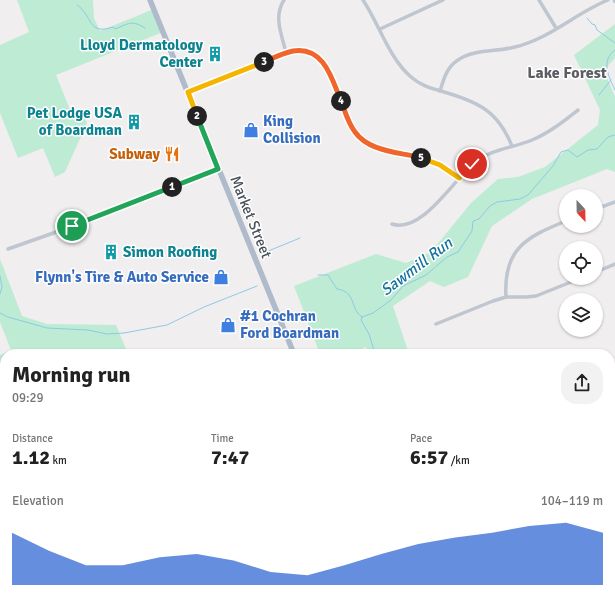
<!DOCTYPE html>
<html lang="en">
<head>
<meta charset="utf-8">
<style>
  :root { --surface:#fff; --page:#f2f2f2; --text:#222; --muted:#767676; --accent:#255fd2 }
  body { margin:0; font-family:Signika,sans-serif; background:var(--page); color:var(--text); height:100vh; display:flex; flex-direction:column; font-size:15px; white-space:nowrap }
  * { box-sizing:border-box; margin:0 }
  p { font-size:13px; color:var(--muted) }
  .icon { flex:none; width:22px; height:22px; fill:none; stroke:currentColor; stroke-width:2; stroke-linecap:round; stroke-linejoin:round }
  .map { position:relative; flex:1; overflow:hidden }
  .panel { position:absolute; left:0px; top:349px; width:615px; height:256px; display:flex; flex-direction:column; background:var(--surface); border-radius:16px 16px 0 0; box-shadow:0 1px 3px #0004 }
  .panel>* { flex:none }
  .needle { width:26px; rotate:158deg }
  .buttons { position:absolute; left:559px; top:189px; display:grid; gap:8px }
  .buttons a { display:grid; place-items:center; width:44px; height:44px; border-radius:50%; background:var(--surface); box-shadow:0 1px 3px #0004; font-size:20px }
  .pin { position:absolute; display:grid; place-items:center; width:34px; height:34px; color:#fff; margin:-17px; border:2px solid #fff; border-radius:50%; box-shadow:0 1px 4px #0007 }
  .km { position:absolute; width:20px; height:20px; margin:-10px; border-radius:50%; background:#222; color:#fff; font-size:11px; line-height:20px; text-align:center }
  .round { display:grid; place-items:center; flex:none; width:42px; height:42px; border-radius:16px; background:var(--page) }
  .headline { display:flex; align-items:center; justify-content:space-between; height:68px; padding:0 12px }
  h1 { font-size:22px; font-weight:700; line-height:30px }
  .figures { display:grid; grid-template-columns:repeat(3,1fr); gap:6px; height:68px; padding:4px 12px }
  .figures div { display:grid; align-content:center }
  .figures b { font-size:20px; font-weight:700 }
  .figures small { font-size:11px; font-weight:400 }
  .figures p { font-size:11px }
  .chart { height:112px; padding:8px 12px }
  .chart p { display:flex; justify-content:space-between }
  .chart svg { width:100%; height:72px; margin-top:4px; fill:var(--accent); opacity:.7 }
  .map>svg:first-child { display:block }
  .green { fill:#beebd4 }
  .lines { fill:none; stroke-linecap:round; stroke-linejoin:round }
  .stream { stroke:#8ecae5; stroke-width:1 }
  .minor { stroke:#bfc6cf; stroke-width:3.5 }
  .tertiary { stroke:#bfc6cf; stroke-width:4.5 }
  .primary { stroke:#afbacb; stroke-width:5.5 }
  .split-1-casing { stroke:#fff; stroke-width:8 }
  .split-2-casing { stroke:#fff; stroke-width:8 }
  .split-3-casing { stroke:#fff; stroke-width:8 }
  .split-4-casing { stroke:#fff; stroke-width:8 }
  .split-5-casing { stroke:#fff; stroke-width:8 }
  .split-6-casing { stroke:#fff; stroke-width:8 }
  .split-1 { stroke:#22a559; stroke-width:5 }
  .split-2 { stroke:#22a559; stroke-width:5 }
  .split-3 { stroke:#f5b400; stroke-width:5 }
  .split-4 { stroke:#f0652b; stroke-width:5 }
  .split-5 { stroke:#f0652b; stroke-width:5 }
  .split-6 { stroke:#f5b400; stroke-width:5 }
  .labels { text-anchor:middle; stroke-width:3; stroke-linejoin:round; paint-order:stroke }
  .culture-label { font-size:15px; font-weight:bold; fill:#0d838f; stroke:#fff; text-anchor:end }
  .shop-label { font-size:15px; font-weight:bold; fill:#366cbe; stroke:#fff; text-anchor:start }
  .food-label { font-size:15px; font-weight:bold; fill:#c56008; stroke:#fff; text-anchor:end }
  .street-label { font-size:15px; fill:#474f5a; stroke:#fff }
  .neighbourhood-label { font-size:16px; font-weight:bold; fill:#5b5d62; stroke:#fff }
  .water-label { font-size:16px; font-style:italic; fill:#16739e; stroke:#fff }
</style>
</head>
<body>
<div class="map">
<svg width="615" height="605" viewBox="0 0 615 605">
  <rect width="100%" height="100%" fill="#f0eeee"/>
  <g class="green">
    <path d="M17,0H93L94,18L100,31L154,9L163,32L56,75L73,117L83,113L87,123L65,172L55,177L43,148L18,158L0,113V45L29,32Z"/>
    <path d="M615,24V58L604,70L615,97V172L607,169L532,199L492,226L468,277L444,287L430,281L393,306L409,354H370L366,347L349,354H320L294,286L376,254L406,263L431,252L471,203L498,179L518,177L545,167L598,125L600,110L574,55Z"/>
    <path d="M0,259L22,316L47,324L116,325L128,354H5V506L0,494V355L11,350L0,322Z"/>
    <path d="M535,600H586L587,601V605H527L531,601Z"/>
  </g>
  <g class="lines">
    <g class="stream">
      <path d="M77,5C93,15 87,36 113,27L115,29C130,23 132,20 145,28"/>
      <path d="M587,18L592,24L595,25L597,30L615,43"/>
      <path d="M615,50C600,61 609,77 615,90"/>
      <path d="M599,95L611,80"/>
      <path d="M261,254L300,238"/>
      <path d="M318,275H328L337,289C357,292 349,308 362,317"/>
      <path d="M0,276L2,287L0,294"/>
      <path d="M0,313L8,317L47,328L88,330L107,334L124,333L167,325L204,307L257,286"/>
      <path d="M362,317L373,313L391,300L403,286L426,275L447,257L458,252L472,231L473,221L479,219L490,206L497,202L520,199L528,195L553,166L561,152L568,150L577,157L588,150L597,149L608,137L615,135"/>
      <path d="M362,317L361,320L369,334L375,354"/>
      <path d="M343,600L349,605"/>
    </g>
    <g class="minor">
      <path d="M284,0C273,17 282,35 286,53"/>
      <path d="M363,0C379,24 389,58 411,77C420,85 430,88 441,91C477,102 497,109 512,146"/>
      <path d="M539,0L556,28"/>
      <path d="M380,29L443,0"/>
      <path d="M440,91C444,78 447,67 458,60C474,49 497,52 515,47C549,39 576,13 608,0"/>
      <path d="M188,92L292,51L311,54L321,60L327,67L350,124L361,139L372,145L432,161L459,178"/>
      <path d="M596,209L615,202"/>
      <path d="M392,224C421,234 453,181 473,164C490,149 513,148 532,140C549,133 564,121 578,110"/>
      <path d="M8,249L96,218L218,169"/>
      <path d="M596,272L615,264"/>
      <path d="M506,297C503,249 526,237 566,221"/>
      <path d="M436,324L493,301L506,297H526L536,296L581,278"/>
      <path d="M610,430L615,428"/>
      <path d="M0,544L5,542"/>
      <path d="M489,600L491,605"/>
      <path d="M30,605L42,600"/>
      <path d="M217,605L230,600"/>
    </g>
    <path class="tertiary" d="M615,0V1"/>
    <g class="primary">
      <path d="M150,0L294,354"/>
      <path d="M393,600L395,605"/>
    </g>
  </g>
  <g class="lines">
    <defs>
      <path id="split-1" d="M72,226L172,187"/>
      <path id="split-2" d="M172,187L218,169L197,116"/>
      <path id="split-3" d="M197,116L188,92L264,62"/>
      <path id="split-4" d="M264,62C273,58 283,53 293,51C324,46 332,79 341,101"/>
      <path id="split-5" d="M341,101C345,111 348,123 355,132C369,152 400,152 421,158"/>
      <path id="split-6" d="M421,158L440,165L459,178L472,164"/>
    </defs>
    <use href="#split-1" class="split-1-casing"/>
    <use href="#split-2" class="split-2-casing"/>
    <use href="#split-3" class="split-3-casing"/>
    <use href="#split-4" class="split-4-casing"/>
    <use href="#split-5" class="split-5-casing"/>
    <use href="#split-6" class="split-6-casing"/>
    <use href="#split-1" class="split-1"/>
    <use href="#split-2" class="split-2"/>
    <use href="#split-3" class="split-3"/>
    <use href="#split-4" class="split-4"/>
    <use href="#split-5" class="split-5"/>
    <use href="#split-6" class="split-6"/>
  </g>
  <defs>
    <symbol id="building-bare" viewBox="-9 -9 18 18"><path d="M-4-6H4V6H1V3H-1V6H-4ZM-2.5-4.3h1.7v1.8h-1.7ZM.8-4.3h1.7v1.8H.8ZM-2.5-1h1.7V.8h-1.7ZM.8-1h1.7V.8H.8Z" fill="#0f9aa8" stroke="#fff" stroke-width="2.5" paint-order="stroke"/></symbol>
    <symbol id="shop-bare" viewBox="-9 -9 18 18"><path d="M-5-2.5h2.3a2.7 3.5 0 0 1 5.4 0H5L5.5 6h-11ZM-1.5-2.5h3a1.5 2.3 0 0 0-3 0Z" fill="#3f7fe0" stroke="#fff" stroke-width="2.5" paint-order="stroke"/></symbol>
    <symbol id="restaurant-bare" viewBox="-9 -9 18 18"><path d="M-5-6h1v4h1v-4h1v4h1v-4h1v5L-1.5 .5V6h-2V.5L-5-1ZM5-6V6H3V1.5H1.5Q1.5-4 5-6Z" fill="#e8710a" stroke="#fff" stroke-width="2.5" paint-order="stroke"/></symbol>
  </defs>
  <g fill-rule="evenodd">
    <use href="#building-bare" x="204" y="43" width="22" height="22"/>
    <use href="#building-bare" x="123" y="111" width="22" height="22"/>
    <use href="#shop-bare" x="240" y="119" width="22" height="22"/>
    <use href="#restaurant-bare" x="161" y="143" width="22" height="22"/>
    <use href="#building-bare" x="100" y="241" width="22" height="22"/>
    <use href="#shop-bare" x="210" y="266" width="22" height="22"/>
    <use href="#shop-bare" x="217" y="314" width="22" height="22"/>
  </g>
  <g class="labels">
    <g class="culture-label">
      <text x="203" y="50">Lloyd Dermatology<tspan x="203" dy="17">Center</tspan></text>
      <text x="122" y="118">Pet Lodge USA<tspan x="122" dy="17">of Boardman</tspan></text>
      <text x="123" y="257" text-anchor="start">Simon Roofing</text>
    </g>
    <g class="shop-label">
      <text x="263" y="126">King<tspan x="263" dy="17">Collision</tspan></text>
      <text x="209" y="282" text-anchor="end">Flynn's Tire &amp; Auto Service</text>
      <text x="240" y="321">#1 Cochran<tspan x="240" dy="17">Ford Boardman</tspan></text>
    </g>
    <g class="food-label">
      <text x="160" y="159">Subway</text>
    </g>
    <g class="street-label">
      <text transform="translate(251 217) rotate(68)" y="5">Market Street</text>
    </g>
    <g class="neighbourhood-label">
      <text x="567" y="78">Lake Forest</text>
    </g>
    <g class="water-label">
      <text transform="translate(416 266) rotate(-37)" y="6">Sawmill Run</text>
    </g>
  </g>
</svg>
<div class="buttons">
<a><svg class="needle" viewBox="-14 -14 28 28"><path d="M0-13l5 13h-10z" fill="#e53935"/><path d="M0 13l5-13h-10z" fill="#767676"/></svg></a>
<a><svg class="icon" aria-label="locate" viewBox="0 0 24 24"><circle cx="12" cy="12" r="6"/><path d="M12 2v4M12 18v4M2 12h4M18 12h4"/></svg></a>
<a><svg class="icon" aria-label="layers" viewBox="0 0 24 24"><path d="M12 4l9 5-9 5-9-5zM3 14l9 5 9-5"/></svg></a>
</div>
<div class="pin" style="left:72px;top:226px;background:#1e9e55"><svg class="icon" aria-label="arrive" viewBox="0 0 24 24"><path d="M6 21V4h12l-3 4 3 4H6"/></svg></div>
<div class="pin" style="left:472px;top:164px;background:#d93025"><svg class="icon" aria-label="check" viewBox="0 0 24 24"><path d="M5 12l5 5 9-10"/></svg></div>
<b class="km" style="left:172px;top:187px">1</b>
<b class="km" style="left:197px;top:116px">2</b>
<b class="km" style="left:264px;top:62px">3</b>
<b class="km" style="left:341px;top:101px">4</b>
<b class="km" style="left:421px;top:158px">5</b>
<section class="panel">
<div class="headline"><div><h1>Morning run</h1><p>09:29</p></div><a class="round"><svg class="icon" aria-label="share" viewBox="0 0 24 24"><path d="M12 15V3M7 8l5-5 5 5M5 13v7h14v-7"/></svg></a></div>
<div class="figures">
<div><p>Distance</p><b>1.12<small> km</small></b></div>
<div><p>Time</p><b>7:47</b></div>
<div><p>Pace</p><b>6:57<small> /km</small></b></div>
</div>
<div class="chart"><p><span>Elevation</span>104–119 m</p>
<svg viewBox="0 0 160 44" preserveAspectRatio="none"><path d="M0 44V12L10 23L20 32L30 32L40 27L50 25L60 29L70 36L80 38L90 32L100 25L110 19L120 15L130 12L140 8L150 6L160 12V44z"/></svg>
</div>
</section>
</div>
</body>
</html>
